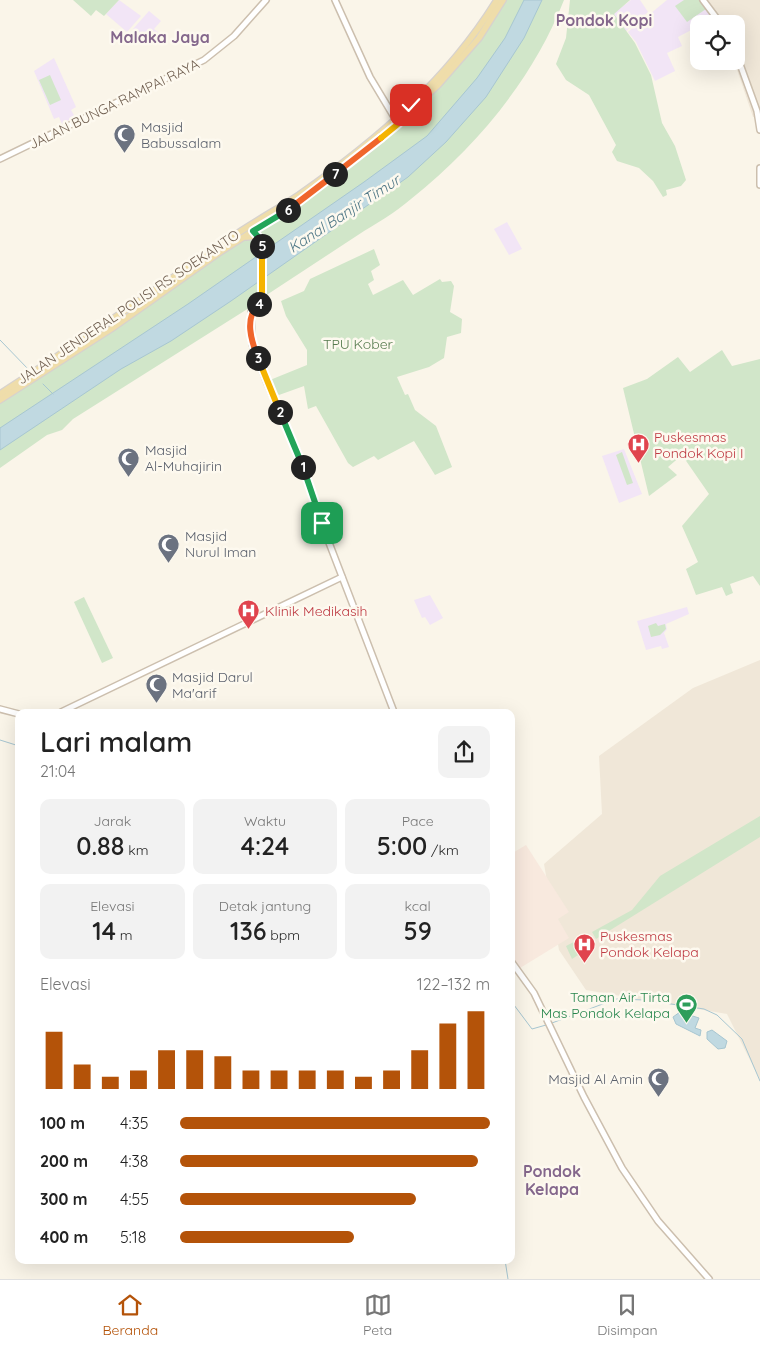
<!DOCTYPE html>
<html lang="id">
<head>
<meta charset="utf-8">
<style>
  :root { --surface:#fff; --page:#f2f2f2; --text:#222; --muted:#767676; --line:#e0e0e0; --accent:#b45309 }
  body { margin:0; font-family:Quicksand,sans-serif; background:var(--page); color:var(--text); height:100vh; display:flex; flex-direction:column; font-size:19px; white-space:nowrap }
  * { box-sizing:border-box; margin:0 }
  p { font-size:16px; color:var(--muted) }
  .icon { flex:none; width:28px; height:28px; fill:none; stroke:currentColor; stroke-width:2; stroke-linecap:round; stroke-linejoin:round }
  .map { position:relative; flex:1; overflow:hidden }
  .drawer { position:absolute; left:15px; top:709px; width:500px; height:555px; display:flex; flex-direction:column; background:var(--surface); border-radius:10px; box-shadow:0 5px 20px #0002 }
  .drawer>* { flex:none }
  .tools { position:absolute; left:690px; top:15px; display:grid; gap:10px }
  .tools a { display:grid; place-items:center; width:55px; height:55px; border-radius:10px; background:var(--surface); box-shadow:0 5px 20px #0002; font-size:25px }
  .pin { position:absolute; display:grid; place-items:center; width:42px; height:42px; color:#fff; margin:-21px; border-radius:10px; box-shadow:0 2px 8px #0006 }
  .km { position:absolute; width:25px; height:25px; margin:-12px; border-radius:50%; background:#222; color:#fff; font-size:14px; line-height:25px; text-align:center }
  .round { display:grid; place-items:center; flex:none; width:52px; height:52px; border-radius:10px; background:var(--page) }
  .overview { display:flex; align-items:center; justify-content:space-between; height:85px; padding:0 25px }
  h1 { font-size:28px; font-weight:600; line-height:38px }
  .figures { display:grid; grid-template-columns:repeat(3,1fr); gap:8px; height:85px; padding:5px 25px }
  .figures div { display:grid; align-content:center; border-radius:10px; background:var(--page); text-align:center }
  .figures b { font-size:25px; font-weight:600 }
  .figures small { font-size:14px; font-weight:400 }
  .figures p { font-size:14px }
  .chart { height:140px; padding:10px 25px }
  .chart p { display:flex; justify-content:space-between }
  .chart svg { width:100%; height:90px; margin-top:5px; stroke:var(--accent); stroke-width:6 }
  ul { padding:0 25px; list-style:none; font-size:16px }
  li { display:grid; grid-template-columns:80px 60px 1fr; align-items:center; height:38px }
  li i { height:12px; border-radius:6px; background:var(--accent) }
  .menu { display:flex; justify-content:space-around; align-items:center; height:70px; border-top:1px solid var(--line); background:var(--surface); font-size:14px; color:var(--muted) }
  .menu a { display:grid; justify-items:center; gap:2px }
  .menu .active { color:var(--accent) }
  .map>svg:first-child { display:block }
  .residential { fill:#f0e7d8 }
  .commercial { fill:#f8e9de }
  .education { fill:#f2e5f6 }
  .green { fill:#d1e6c9 }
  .water { fill:#c0d9e1; stroke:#a7c6d1 }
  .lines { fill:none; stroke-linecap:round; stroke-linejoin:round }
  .stream { stroke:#a7c6d1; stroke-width:1 }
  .secondary-casing { stroke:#ccbfae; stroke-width:8 }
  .primary-casing { stroke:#d7d2ce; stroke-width:8 }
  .secondary { stroke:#fff; stroke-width:5 }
  .primary { stroke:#efddaa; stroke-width:5.5 }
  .split-1-casing { stroke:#fff; stroke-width:10 }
  .split-2-casing { stroke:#fff; stroke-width:10 }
  .split-3-casing { stroke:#fff; stroke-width:10 }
  .split-4-casing { stroke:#fff; stroke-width:10 }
  .split-5-casing { stroke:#fff; stroke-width:10 }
  .split-6-casing { stroke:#fff; stroke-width:10 }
  .split-7-casing { stroke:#fff; stroke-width:10 }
  .split-8-casing { stroke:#fff; stroke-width:10 }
  .split-9-casing { stroke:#fff; stroke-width:10 }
  .split-1 { stroke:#22a559; stroke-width:6 }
  .split-2 { stroke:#22a559; stroke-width:6 }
  .split-3 { stroke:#f5b400; stroke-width:6 }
  .split-4 { stroke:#f0652b; stroke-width:6 }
  .split-5 { stroke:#f5b400; stroke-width:6 }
  .split-6 { stroke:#22a559; stroke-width:6 }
  .split-7 { stroke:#f0652b; stroke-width:6 }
  .split-8 { stroke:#f0652b; stroke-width:6 }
  .split-9 { stroke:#f5b400; stroke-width:6 }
  .labels { text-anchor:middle; stroke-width:5; stroke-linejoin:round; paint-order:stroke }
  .street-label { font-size:14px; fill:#705f50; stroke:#fdf9ef }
  .worship-label { font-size:14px; fill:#5b616d; stroke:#fdf9ef; text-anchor:start }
  .park-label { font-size:14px; fill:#557a4d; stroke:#fdf9ef }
  .health-label { font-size:14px; fill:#be3a42; stroke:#fdf9ef; text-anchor:start }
  .leisure-label { font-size:14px; fill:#27864d; stroke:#fdf9ef; text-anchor:end }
  .water-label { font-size:15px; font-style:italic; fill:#507887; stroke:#fdf9ef }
  .quarter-label { font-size:16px; font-weight:bold; fill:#84678c; stroke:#fdf9ef }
</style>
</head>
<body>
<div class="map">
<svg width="760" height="1279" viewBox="0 0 760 1279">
  <rect width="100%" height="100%" fill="#faf5e9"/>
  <g class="residential">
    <path d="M702,0H760V117H753L734,61H736V24H720Z"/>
    <path d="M760,660V1080L727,1014L586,990L559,950L544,864L602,814L599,756L693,688Z"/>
  </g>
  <path class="commercial" d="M526,845L569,912L558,919L569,938L520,968L511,954V854Z"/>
  <g class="education">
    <path d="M119,0L141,16L127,32L106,14Z"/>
    <path d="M631,0H640L648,12L625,32L610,13L620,5L622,7Z"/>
    <path d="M667,0H703L715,17L699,24V26L678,37L682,46L667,53L675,71L655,81L636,42L628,32Z"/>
    <path d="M149,11L161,21L154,29L163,36L151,43L133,29Z"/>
    <path d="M54,58L76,107L71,110L75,117L62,124L59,117L54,119L34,71Z"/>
    <path d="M507,222L522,249L509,255L494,229Z"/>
    <path d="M624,449L642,494L619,503L602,456Z"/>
    <path d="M430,595L443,618L430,625L425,617L422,618L414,600Z"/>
    <path d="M687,607L689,614L666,624L667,629L664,633L669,647L662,649L661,646L646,650L637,621Z"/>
  </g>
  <g class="green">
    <path d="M73,0H119L104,16L96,10L91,16Z"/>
    <path d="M497,0H564C533,79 477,146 411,199C395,213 375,224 358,235C326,256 294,277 262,298L257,306L249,308L73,419L62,430L47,435L0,468V400L294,205L412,111L487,26L484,22Z"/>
    <path d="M570,0H630L614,14L635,43L651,75L662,123L675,146L686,180L681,186L666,190L667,195L663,197L653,181L639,168L617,161L612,152L616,145L589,95L566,80L556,64L566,38Z"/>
    <path d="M684,0H700L706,9L687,22L675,6Z"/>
    <path d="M50,75L61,100L50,105L39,80Z"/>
    <path d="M374,249L380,265L371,271L374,280L368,284L373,295L403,280L413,295L440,279L442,282L451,281L454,286L450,312L462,319L461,333L447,337L444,358L429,367L397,377L405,395L408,394L415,410L436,426L452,467L435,475L414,441L378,460L374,456L353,467L348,463L316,406L308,409L304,386L279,395L273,390L270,380L307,365V350L286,316L281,301L304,291L310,279Z"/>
    <path d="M722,350L732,366L760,359V586L753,576L730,584L733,593L726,596L722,587L696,595L686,569L698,562L682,526L709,494L682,455L668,467L677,475L649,496L623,388L647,379L678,357L690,372Z"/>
    <path d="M622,452L633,483L627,485L616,455Z"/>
    <path d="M84,597L113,658L102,663L74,602Z"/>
    <path d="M656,623L658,626L665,624L666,629L660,635L651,637L648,626Z"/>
    <path d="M760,816V837L596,939L592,932L632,910L660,876Z"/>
    <path d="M589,934L595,944L572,959L566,946Z"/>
  </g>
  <g class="water">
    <path d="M524,0H542L524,38L486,97L446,142L408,177L231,301L171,341L121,369L0,450V428L188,304L364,182L427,136L477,78L505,38Z"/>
    <path d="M680,1012L699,1018L695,1028L701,1030L700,1036L676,1024L673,1017Z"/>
    <path d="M712,1030L727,1041L725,1048L718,1049L707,1039V1032Z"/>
  </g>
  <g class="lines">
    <g class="stream">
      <path d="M0,340L29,370"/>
      <path d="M43,384L53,394"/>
      <path d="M0,740L19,746"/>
      <path d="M511,1001L532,1029L546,1025"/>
      <path d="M552,1023L616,999L645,1000L704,1009L717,1015L742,1039L760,1081"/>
      <path d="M505,1260L508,1279"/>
    </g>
    <defs>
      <g id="secondary">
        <path d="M335,0L370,77L397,122"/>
        <path d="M703,0L721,24"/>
        <path d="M736,53L757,111L760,130"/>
        <path d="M0,159L204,60L234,36L266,0"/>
        <path d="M760,168V185"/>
        <path d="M257,234L262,241V298L251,312L252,344L267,383L297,451L323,527L394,712"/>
        <path d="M0,709L19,714"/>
        <path d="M61,712L342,577"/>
        <path d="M511,961L534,993L584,1097L622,1168L658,1221L709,1279"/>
      </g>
      <g id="primary">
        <path d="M246,237L259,236"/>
        <path d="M0,394C81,342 159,287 238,233C258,220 279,208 299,195C376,141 447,81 497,0"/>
        <path d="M0,400L111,329L220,252L294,205L370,148L438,85L479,38L503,0"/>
      </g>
    </defs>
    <use href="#secondary" class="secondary-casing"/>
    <use href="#primary" class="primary-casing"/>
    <use href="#secondary" class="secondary"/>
    <use href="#primary" class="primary"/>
  </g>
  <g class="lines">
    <defs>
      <path id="split-1" d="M303,467L322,523"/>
      <path id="split-2" d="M280,412L303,467"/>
      <path id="split-3" d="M258,358L280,412"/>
      <path id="split-4" d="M258,358C251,340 244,318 259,304"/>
      <path id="split-5" d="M259,304L262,298V246"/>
      <path id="split-6" d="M262,246V241L253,231L288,210"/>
      <path id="split-7" d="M288,210L335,174"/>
      <path id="split-8" d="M335,174L381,138"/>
      <path id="split-9" d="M381,138L398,124L396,120L411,105"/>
    </defs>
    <use href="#split-1" class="split-1-casing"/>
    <use href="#split-2" class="split-2-casing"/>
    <use href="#split-3" class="split-3-casing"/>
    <use href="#split-4" class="split-4-casing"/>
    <use href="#split-5" class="split-5-casing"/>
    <use href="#split-6" class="split-6-casing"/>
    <use href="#split-7" class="split-7-casing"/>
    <use href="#split-8" class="split-8-casing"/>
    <use href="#split-9" class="split-9-casing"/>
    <use href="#split-1" class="split-1"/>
    <use href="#split-2" class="split-2"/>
    <use href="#split-3" class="split-3"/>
    <use href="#split-4" class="split-4"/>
    <use href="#split-5" class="split-5"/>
    <use href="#split-6" class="split-6"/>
    <use href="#split-7" class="split-7"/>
    <use href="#split-8" class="split-8"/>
    <use href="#split-9" class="split-9"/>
  </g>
  <defs>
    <symbol id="mosque-pin" viewBox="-11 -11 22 30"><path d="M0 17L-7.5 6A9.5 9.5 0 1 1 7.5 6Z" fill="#6b7280" stroke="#fdf9ef"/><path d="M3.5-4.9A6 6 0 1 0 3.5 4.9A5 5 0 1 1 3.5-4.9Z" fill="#fff"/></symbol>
    <symbol id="hospital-pin" viewBox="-11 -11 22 30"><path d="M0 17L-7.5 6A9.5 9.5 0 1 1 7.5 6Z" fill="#e0444e" stroke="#fdf9ef"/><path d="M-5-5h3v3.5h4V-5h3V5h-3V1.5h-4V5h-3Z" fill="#fff"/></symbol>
    <symbol id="stadium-pin" viewBox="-11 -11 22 30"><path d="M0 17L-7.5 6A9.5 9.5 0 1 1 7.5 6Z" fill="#2e9e5b" stroke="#fdf9ef"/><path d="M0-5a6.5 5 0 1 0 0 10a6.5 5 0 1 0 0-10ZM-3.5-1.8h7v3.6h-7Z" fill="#fff"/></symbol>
  </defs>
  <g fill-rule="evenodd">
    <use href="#mosque-pin" x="112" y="122" width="25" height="34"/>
    <use href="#hospital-pin" x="626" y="432" width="25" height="34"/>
    <use href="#mosque-pin" x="116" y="446" width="25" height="34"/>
    <use href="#mosque-pin" x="156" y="532" width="25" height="34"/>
    <use href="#hospital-pin" x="236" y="598" width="25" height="34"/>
    <use href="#mosque-pin" x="144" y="672" width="25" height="34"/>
    <use href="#hospital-pin" x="572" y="932" width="25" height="34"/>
    <use href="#stadium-pin" x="674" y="992" width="25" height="34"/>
    <use href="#mosque-pin" x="646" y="1066" width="25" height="34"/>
  </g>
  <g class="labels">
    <g class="street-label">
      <text transform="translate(114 104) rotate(-26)" y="5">JALAN BUNGA RAMPAI RAYA</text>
      <text transform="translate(128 307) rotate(-34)" y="5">JALAN JENDERAL POLISI RS. SOEKANTO</text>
    </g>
    <g class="worship-label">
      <text x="141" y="132">Masjid<tspan x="141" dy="16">Babussalam</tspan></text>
      <text x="145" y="455">Masjid<tspan x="145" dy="16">Al-Muhajirin</tspan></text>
      <text x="185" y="541">Masjid<tspan x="185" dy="16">Nurul Iman</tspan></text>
      <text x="172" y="682">Masjid Darul<tspan x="172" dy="16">Ma'arif</tspan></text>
      <text x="643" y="1084" text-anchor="end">Masjid Al Amin</text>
    </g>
    <g class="park-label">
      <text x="358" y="349">TPU Kober</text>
    </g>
    <g class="health-label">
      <text x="654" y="442">Puskesmas<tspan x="654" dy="16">Pondok Kopi I</tspan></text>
      <text x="265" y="616">Klinik Medikasih</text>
      <text x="600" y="941">Puskesmas<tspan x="600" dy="16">Pondok Kelapa</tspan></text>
    </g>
    <g class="leisure-label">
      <text x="670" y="1002">Taman Air Tirta<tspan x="670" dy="16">Mas Pondok Kelapa</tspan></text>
    </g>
    <g class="water-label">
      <text transform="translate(344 214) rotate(-33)" y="5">Kanal Banjir Timur</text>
    </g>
    <g class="quarter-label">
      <text x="604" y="26">Pondok Kopi</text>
      <text x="160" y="43">Malaka Jaya</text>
      <text x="552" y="1177">Pondok<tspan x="552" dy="18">Kelapa</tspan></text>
    </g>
  </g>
</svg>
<div class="tools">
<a><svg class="icon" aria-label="locate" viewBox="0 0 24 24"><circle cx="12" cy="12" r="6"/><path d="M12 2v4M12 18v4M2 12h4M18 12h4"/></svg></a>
</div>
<div class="pin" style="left:322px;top:523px;background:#1e9e55"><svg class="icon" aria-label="arrive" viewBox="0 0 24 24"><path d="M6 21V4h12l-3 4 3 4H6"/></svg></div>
<div class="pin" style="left:411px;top:105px;background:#d93025"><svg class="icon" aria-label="check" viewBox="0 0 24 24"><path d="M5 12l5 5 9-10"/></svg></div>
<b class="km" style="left:303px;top:467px">1</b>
<b class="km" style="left:280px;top:412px">2</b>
<b class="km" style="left:258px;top:358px">3</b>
<b class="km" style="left:259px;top:304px">4</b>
<b class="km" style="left:262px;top:246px">5</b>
<b class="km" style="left:288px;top:210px">6</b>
<b class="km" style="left:335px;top:174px">7</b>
<section class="drawer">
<div class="overview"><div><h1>Lari malam</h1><p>21:04</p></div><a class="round"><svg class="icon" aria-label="share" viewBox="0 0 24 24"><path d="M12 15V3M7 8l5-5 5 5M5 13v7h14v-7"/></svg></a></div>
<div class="figures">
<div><p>Jarak</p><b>0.88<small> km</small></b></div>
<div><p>Waktu</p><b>4:24</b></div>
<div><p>Pace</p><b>5:00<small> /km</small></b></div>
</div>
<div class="figures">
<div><p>Elevasi</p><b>14<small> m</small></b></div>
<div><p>Detak jantung</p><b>136<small> bpm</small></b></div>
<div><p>kcal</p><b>59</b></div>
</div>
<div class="chart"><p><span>Elevasi</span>122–132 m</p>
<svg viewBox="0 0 160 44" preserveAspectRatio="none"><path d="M5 44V16M15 44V32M25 44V38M35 44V35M45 44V25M55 44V25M65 44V28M75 44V35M85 44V35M95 44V35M105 44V35M115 44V38M125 44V35M135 44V25M145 44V12M155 44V6"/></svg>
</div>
<ul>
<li><b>100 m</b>4:35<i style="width:100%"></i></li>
<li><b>200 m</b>4:38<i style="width:96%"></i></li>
<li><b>300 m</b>4:55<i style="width:76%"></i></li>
<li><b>400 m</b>5:18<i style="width:56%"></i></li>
</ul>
</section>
</div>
<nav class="menu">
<a class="active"><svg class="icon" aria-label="home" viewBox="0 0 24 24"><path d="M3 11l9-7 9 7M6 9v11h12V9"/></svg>Beranda</a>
<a><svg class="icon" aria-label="map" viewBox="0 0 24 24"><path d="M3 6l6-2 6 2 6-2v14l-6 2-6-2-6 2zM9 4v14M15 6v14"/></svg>Peta</a>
<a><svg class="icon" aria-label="saved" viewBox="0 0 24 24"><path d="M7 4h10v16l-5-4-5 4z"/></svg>Disimpan</a>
</nav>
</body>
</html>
